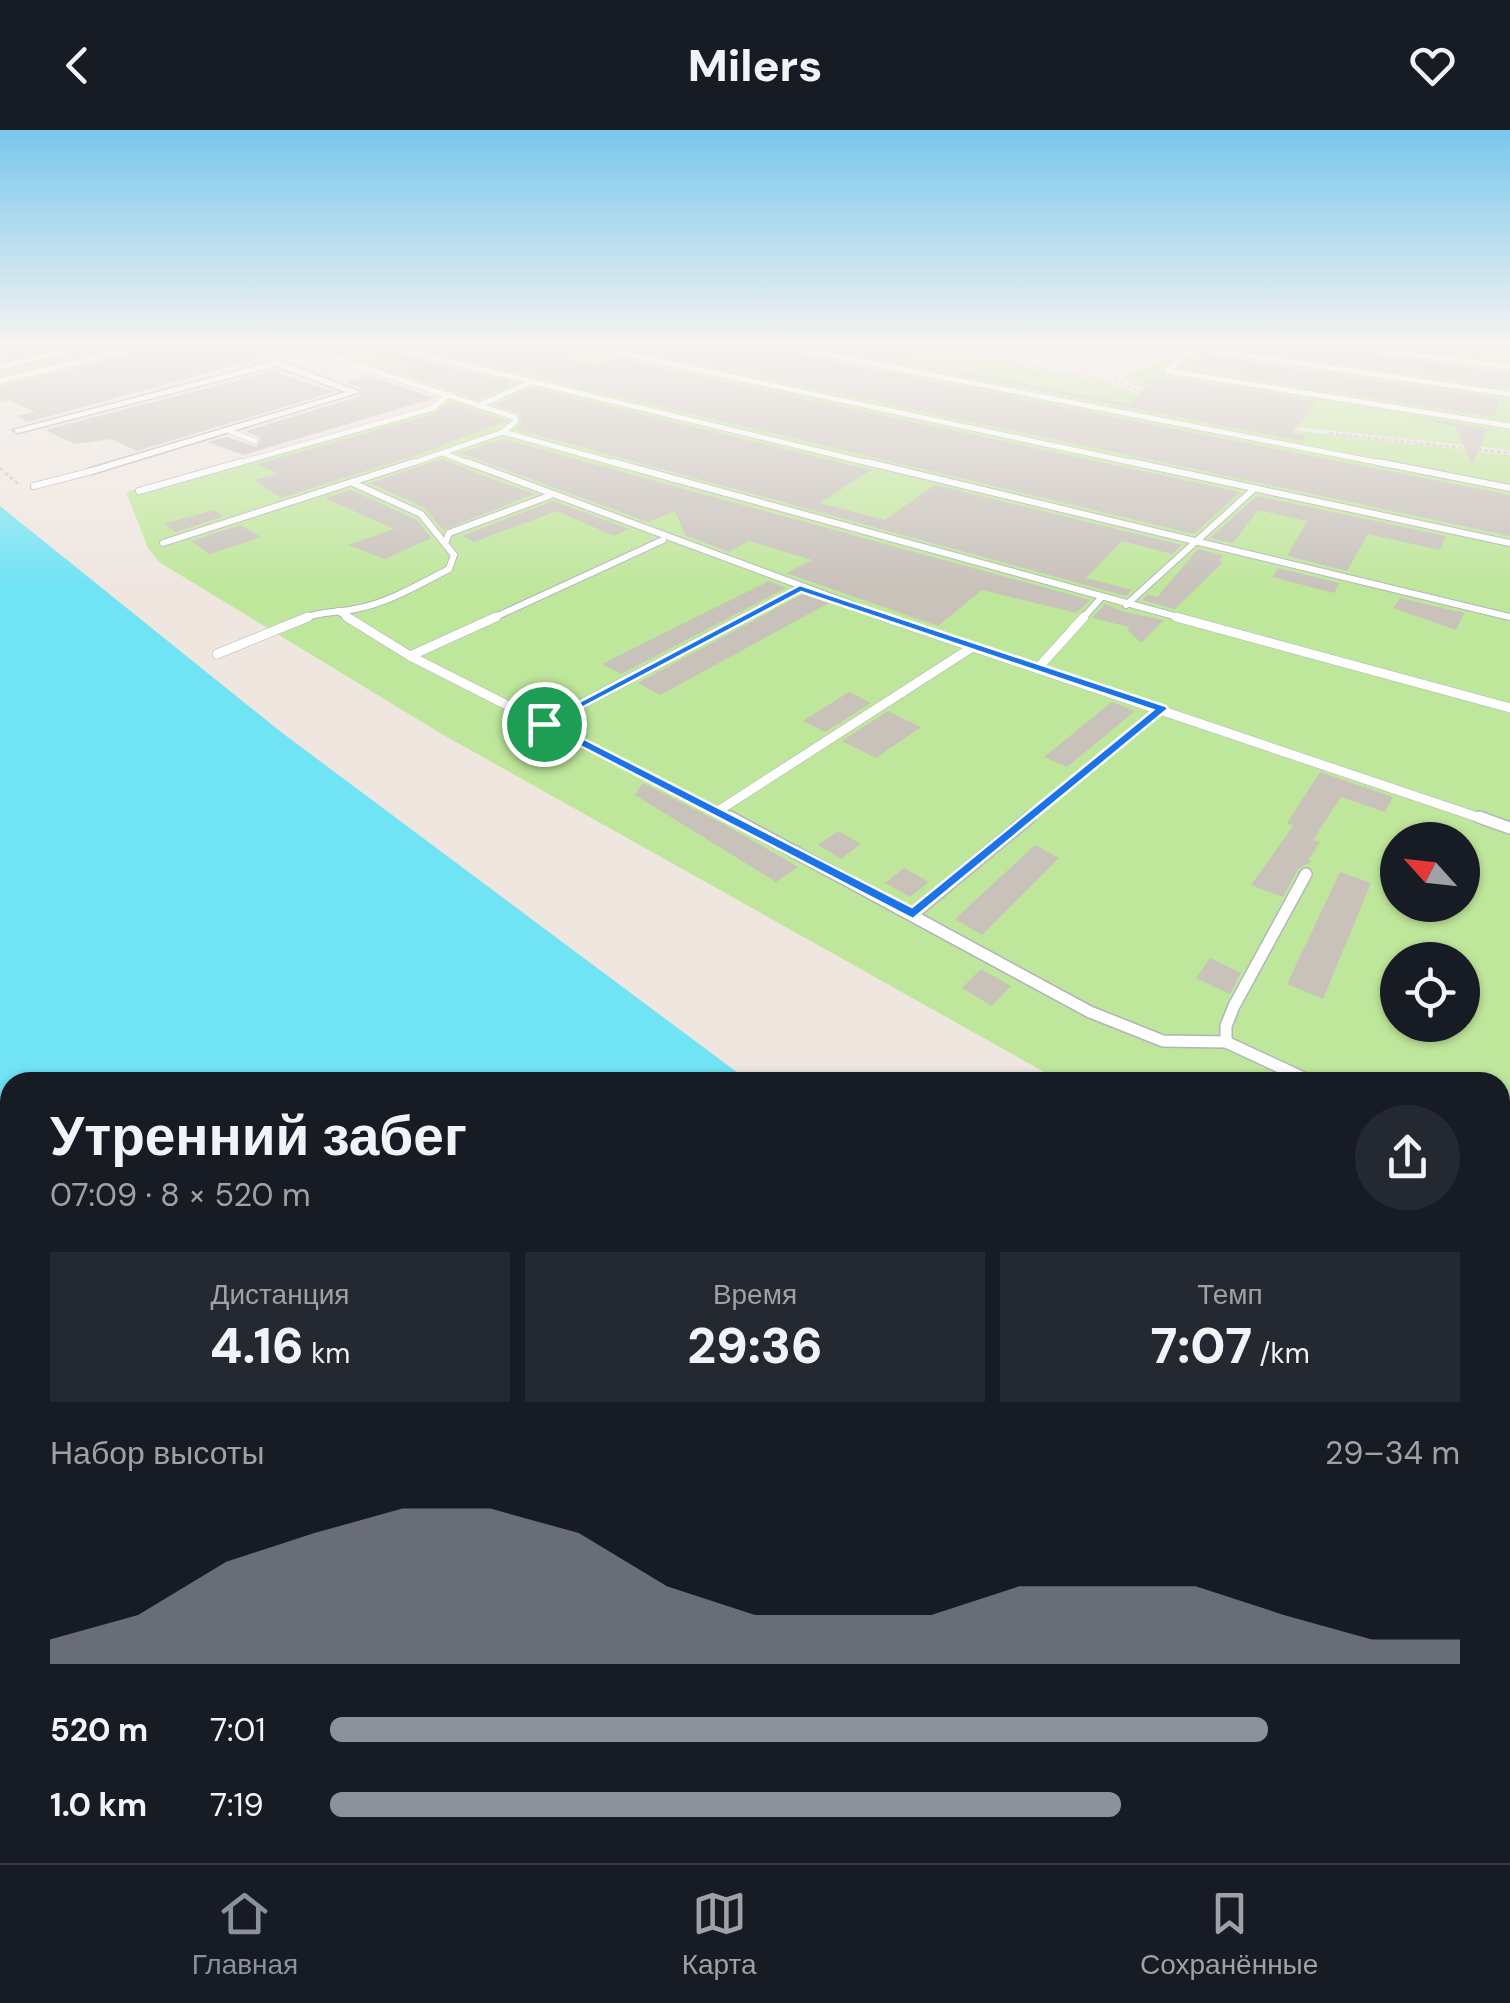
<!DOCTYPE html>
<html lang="ru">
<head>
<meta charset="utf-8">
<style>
  :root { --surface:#171b24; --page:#242831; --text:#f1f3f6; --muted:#9ea1a6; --line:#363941; --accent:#8c9099 }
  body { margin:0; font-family:"DM Sans",sans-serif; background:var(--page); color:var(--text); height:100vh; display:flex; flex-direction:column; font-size:38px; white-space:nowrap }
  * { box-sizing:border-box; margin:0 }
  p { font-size:32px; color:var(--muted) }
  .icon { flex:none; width:55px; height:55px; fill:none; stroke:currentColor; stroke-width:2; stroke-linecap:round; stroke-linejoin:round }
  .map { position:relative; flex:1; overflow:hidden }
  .drawer { position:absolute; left:0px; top:942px; width:1510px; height:792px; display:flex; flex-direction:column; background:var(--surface); border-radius:30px 30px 0 0; box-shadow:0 2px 8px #0004 }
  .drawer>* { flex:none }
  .needle { width:65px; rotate:297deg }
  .fabs { position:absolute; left:1380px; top:692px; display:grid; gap:20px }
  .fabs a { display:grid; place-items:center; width:100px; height:100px; border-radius:50%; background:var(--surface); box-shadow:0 2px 8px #0004; font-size:50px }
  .pin { position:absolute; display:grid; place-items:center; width:85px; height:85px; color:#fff; margin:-42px; border:5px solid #fff; border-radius:50%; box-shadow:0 2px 10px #0007 }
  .round { display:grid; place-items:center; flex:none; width:105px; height:105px; border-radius:52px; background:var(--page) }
  .overview { display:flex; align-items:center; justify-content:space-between; height:170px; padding:0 50px }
  h1 { font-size:55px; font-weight:800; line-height:75px }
  .metrics { display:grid; grid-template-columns:repeat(3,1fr); gap:15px; height:170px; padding:10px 50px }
  .metrics div { display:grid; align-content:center; border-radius:0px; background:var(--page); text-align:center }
  .metrics b { font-size:50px; font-weight:800 }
  .metrics small { font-size:28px; font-weight:400 }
  .metrics p { font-size:28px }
  .chart { height:280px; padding:20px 50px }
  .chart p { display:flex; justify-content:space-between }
  .chart svg { width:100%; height:180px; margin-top:10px; fill:var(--accent); opacity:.7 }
  ul { padding:0 50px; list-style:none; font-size:32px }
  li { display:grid; grid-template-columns:160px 120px 1fr; align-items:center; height:75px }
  li i { height:25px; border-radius:12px; background:var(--accent) }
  header { display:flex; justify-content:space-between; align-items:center; height:130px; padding:0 50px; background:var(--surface); font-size:45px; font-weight:800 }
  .menu { display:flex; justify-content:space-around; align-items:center; height:140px; border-top:2px solid var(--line); background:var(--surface); font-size:28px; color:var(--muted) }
  .menu a { display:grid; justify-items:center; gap:5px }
  .menu .current { color:var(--accent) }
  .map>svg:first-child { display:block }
  .green { fill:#bfe79b; fill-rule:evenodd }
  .water { fill:#70e3f4 }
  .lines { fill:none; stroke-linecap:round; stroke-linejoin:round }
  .ferry-far1 { stroke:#0880a0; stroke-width:2.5; stroke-dasharray:5 4; stroke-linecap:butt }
  .ferry { stroke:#0880a0; stroke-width:4; stroke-dasharray:20 16; stroke-linecap:butt }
  .building { fill:#c8c2bb }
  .service-far4-casing { stroke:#b0b4bd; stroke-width:6 }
  .service-far3-casing { stroke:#b0b4bd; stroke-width:8 }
  .service-far2-casing { stroke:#b0b4bd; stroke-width:10 }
  .service-far1-casing { stroke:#b0b4bd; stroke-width:14 }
  .service-casing { stroke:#b0b4bd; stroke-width:16 }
  .minor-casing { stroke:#b0b4bd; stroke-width:3 }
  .path { stroke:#c8c8c8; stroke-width:2.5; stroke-dasharray:4 2.5; stroke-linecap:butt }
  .service-far4 { stroke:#fff; stroke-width:5 }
  .service-far3 { stroke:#fff; stroke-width:6 }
  .service-far2 { stroke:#fff; stroke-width:9 }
  .service-far1 { stroke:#fff; stroke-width:11 }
  .service { stroke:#fff; stroke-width:14 }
  .minor { fill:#fff; fill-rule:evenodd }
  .route { fill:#1a73e8; stroke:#fff; stroke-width:2.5; fill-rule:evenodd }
</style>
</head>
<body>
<header><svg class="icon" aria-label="back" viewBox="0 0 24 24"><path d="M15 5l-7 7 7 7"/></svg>Milers<svg class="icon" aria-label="heart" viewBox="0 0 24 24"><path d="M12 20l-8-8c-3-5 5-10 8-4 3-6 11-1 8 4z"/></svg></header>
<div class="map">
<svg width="1510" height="1733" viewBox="0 0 1510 1733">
  <rect width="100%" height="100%" fill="#efe6e0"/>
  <g class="green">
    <path d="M0,215H232L0,273Z"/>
    <path d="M287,215H908L1106,252L1166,275L1266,297L1510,325V1203L1500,1197V952H1062L440,603L159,432L148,418L126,362L433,277L442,265ZM1398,710H1462V775H1398ZM1398,830H1462V895H1398Z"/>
    <path d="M1194,215H1510V320L1261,293L1179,276L1122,248Z"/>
  </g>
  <path class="water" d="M0,376L281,602L750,952H10V1725H1500V1400L1510,1406V1733H0Z"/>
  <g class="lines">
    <path class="ferry-far1" d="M0,1087L10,1101"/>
    <path class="ferry" d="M472,1725L478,1733"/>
  </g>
  <g class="building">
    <path d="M155,215H250L261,228L28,292L16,286L35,282L0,266V257L150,221Z"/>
    <path d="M374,215L379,221L513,253L479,269L389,240L412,233L373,224Z"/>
    <path d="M406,215H499L599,236L618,229L1240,362L1194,404Z"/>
    <path d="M713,215H772L777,221L1510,365V406L640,221L646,219L683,226Z"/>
    <path d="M810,215H872L913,222L898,230L1131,274L1151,249H1178L1316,271L1292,303L1306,306L1302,311Z"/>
    <path d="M1271,215H1333L1338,221L1510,243V258L1270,223Z"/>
    <path d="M1204,226L1507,270V272L1500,271L1493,287L1190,238Z"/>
    <path d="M272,241L334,262L137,321L111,309L75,314L45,300Z"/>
    <path d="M368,246L435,268L243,325L208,312L227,307L257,317L260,308L246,301L361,266V258L345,252Z"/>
    <path d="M532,258L871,340L820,373L885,390L935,355L1182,415L1172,424L1122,411L1086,448L1132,460L1126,466L516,299L522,292L519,283L496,275Z"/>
    <path d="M449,272L506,291L416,325L281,368L254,350L278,344L258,334L435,284Z"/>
    <path d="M1398,284L1488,299L1472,334L1455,296Z"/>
    <path d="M503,309L611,339L1090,470L1076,483L982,460L938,496L786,443L812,430L749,411L729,422L685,405L675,381L648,392L460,323Z"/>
    <path d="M442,329L471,341L534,364L443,400L425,378L370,353Z"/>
    <path d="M351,360L417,390L431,408L385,429L348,415L394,399L325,368Z"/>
    <path d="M1257,366L1446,406L1440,420L1368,404L1347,441L1287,426L1307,391L1258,380L1233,413L1210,408Z"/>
    <path d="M553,371L629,399L614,406L557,381L474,412L462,406Z"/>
    <path d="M214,380L224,386L176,402L164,394Z"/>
    <path d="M240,395L261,407L210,424L191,411Z"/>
    <path d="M1198,419L1223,425L1219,431L1223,432L1175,479L1142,470L1148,464L1157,467Z"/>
    <path d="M1278,438L1340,453L1334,463L1272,447Z"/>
    <path d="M769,451L786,458L621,544L602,534Z"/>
    <path d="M803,464L829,473L660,565L638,553Z"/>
    <path d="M1400,468L1464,483L1456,500L1393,478Z"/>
    <path d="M1105,474L1125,482L1164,490L1141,513L1127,499L1129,497L1092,488Z"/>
    <path d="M849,562L871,573L825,602L803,591Z"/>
    <path d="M1112,572L1135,581L1067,637L1044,627Z"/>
    <path d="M888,581L921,597L876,628L842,611Z"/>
    <path d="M1320,642L1393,667L1385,682L1341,667L1313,710L1320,712L1308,730L1312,731L1298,739L1283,767L1251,755L1293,696L1287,693Z"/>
    <path d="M643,653L724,694L798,737L776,752L635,665Z"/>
    <path d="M838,701L861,714L841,729L818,715Z"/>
    <path d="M1035,715L1059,728L982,805L955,789Z"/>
    <path d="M904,738L929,752L910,767L885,753Z"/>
    <path d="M1340,742L1371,753L1323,869L1287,854Z"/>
    <path d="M1210,828L1241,843L1230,864L1196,848Z"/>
    <path d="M981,839L1011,856L992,876L962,858Z"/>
  </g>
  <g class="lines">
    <defs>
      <g id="service-far4">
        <path d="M294,215L514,287L516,291L503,302L407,335"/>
        <path d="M380,215L877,335"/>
        <path d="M583,215L1144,335"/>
        <path d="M778,215L1391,335"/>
        <path d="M1208,215L1187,223L1168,241L1510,296"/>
        <path d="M1339,215L1510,237"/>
        <path d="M1202,219L1510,264"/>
        <path d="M0,251L149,215"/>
        <path d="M480,275L531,252"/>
        <path d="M230,301L255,311"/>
        <path d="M503,302L622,335"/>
        <path d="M443,323L473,335"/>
        <path d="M232,335L433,278L449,264"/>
      </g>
      <g id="service-far3">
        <path d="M467,332L891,489"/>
        <path d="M613,332L1185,489"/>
        <path d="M867,332L1510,487"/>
        <path d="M1132,332L1510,413"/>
        <path d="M1378,332L1510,358"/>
        <path d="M34,356L92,341"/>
        <path d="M139,361L241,332"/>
        <path d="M446,411L449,403L549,366"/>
        <path d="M163,413L414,332"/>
        <path d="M1126,475L1255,358"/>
        <path d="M338,481L351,489"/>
        <path d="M302,489C320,481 336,483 355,479C388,473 420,454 449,439L454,425L421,384L353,353"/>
        <path d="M491,489L663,410"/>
        <path d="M742,489L800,458"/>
        <path d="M1082,489L1101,468"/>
      </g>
      <g id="service-far2">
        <path d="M347,487L410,526L734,690"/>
        <path d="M884,487L1486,690"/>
        <path d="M1176,487L1510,578"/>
        <path d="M217,524L308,487"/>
        <path d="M410,526L496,487"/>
        <path d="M1039,537L1084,487"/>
        <path d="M544,594L746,487"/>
        <path d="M718,681L974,516"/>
        <path d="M1027,690L1162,579"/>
      </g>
      <g id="service-far1">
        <path d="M730,687L1090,882L1163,911L1226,912L1310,951"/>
        <path d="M1479,687L1510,698"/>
        <path d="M913,784L1030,687"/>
        <path d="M1226,912V896L1234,876L1306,744"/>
      </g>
      <g id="service">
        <path d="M1304,949L1311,952"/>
        <path d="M1500,1051L1510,1057"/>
      </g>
      <g id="minor">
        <path d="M85,215H100L0,240V234Z"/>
        <path d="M254,215H263L280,231L360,262L92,344L88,339L346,262L276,236L18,303L13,300L271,232Z"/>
      </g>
    </defs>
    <use href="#service-far4" class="service-far4-casing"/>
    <use href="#service-far3" class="service-far3-casing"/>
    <use href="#service-far2" class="service-far2-casing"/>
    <use href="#service-far1" class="service-far1-casing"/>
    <use href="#service" class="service-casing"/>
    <use href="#minor" class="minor-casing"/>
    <g class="path">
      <path d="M916,215L1119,252L1162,271"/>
      <path d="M1018,215L1076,223L1110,215"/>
      <path d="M1329,303L1510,323"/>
      <path d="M0,338L19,355"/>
    </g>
    <use href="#service-far4" class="service-far4"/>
    <use href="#service-far3" class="service-far3"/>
    <use href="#service-far2" class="service-far2"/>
    <use href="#service-far1" class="service-far1"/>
    <use href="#service" class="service"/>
    <use href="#minor" class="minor"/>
  </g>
  <linearGradient id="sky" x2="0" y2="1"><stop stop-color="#78c7ed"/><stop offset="0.47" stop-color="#f8f4f1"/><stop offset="1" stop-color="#f8f4f1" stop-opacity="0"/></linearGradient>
  <rect width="1510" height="458" fill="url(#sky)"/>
  <path class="route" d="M800,455L1166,576L1168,579L913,789L538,594ZM801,462L1153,580L912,777L553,593Z"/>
</svg>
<div class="fabs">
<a><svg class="needle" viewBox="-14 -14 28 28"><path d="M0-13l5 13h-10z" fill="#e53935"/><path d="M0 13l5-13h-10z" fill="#9ea1a6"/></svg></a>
<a><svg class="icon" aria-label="locate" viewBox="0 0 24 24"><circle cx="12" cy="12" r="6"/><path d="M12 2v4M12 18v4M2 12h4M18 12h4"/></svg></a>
</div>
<div class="pin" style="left:544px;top:594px;background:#1e9e55"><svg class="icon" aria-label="arrive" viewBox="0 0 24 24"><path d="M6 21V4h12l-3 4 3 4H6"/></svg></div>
<section class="drawer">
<div class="overview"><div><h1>Утренний забег</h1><p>07:09 · 8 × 520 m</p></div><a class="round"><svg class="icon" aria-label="share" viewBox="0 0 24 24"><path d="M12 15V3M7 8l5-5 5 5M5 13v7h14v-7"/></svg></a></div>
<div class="metrics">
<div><p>Дистанция</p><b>4.16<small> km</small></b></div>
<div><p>Время</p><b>29:36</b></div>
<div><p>Темп</p><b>7:07<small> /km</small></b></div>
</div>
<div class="chart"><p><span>Набор высоты</span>29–34 m</p>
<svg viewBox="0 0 160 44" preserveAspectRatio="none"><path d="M0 44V38L10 32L20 19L30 12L40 6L50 6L60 12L70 25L80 32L90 32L100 32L110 25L120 25L130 25L140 32L150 38L160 38V44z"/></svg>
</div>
<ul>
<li><b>520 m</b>7:01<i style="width:83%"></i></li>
<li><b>1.0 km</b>7:19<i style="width:70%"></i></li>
</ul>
</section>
</div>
<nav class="menu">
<a class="current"><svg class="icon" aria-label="home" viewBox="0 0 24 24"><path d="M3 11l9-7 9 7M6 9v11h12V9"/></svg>Главная</a>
<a><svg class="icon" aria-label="map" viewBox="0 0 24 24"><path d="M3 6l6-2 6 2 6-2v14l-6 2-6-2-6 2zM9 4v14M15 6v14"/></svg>Карта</a>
<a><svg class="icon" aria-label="saved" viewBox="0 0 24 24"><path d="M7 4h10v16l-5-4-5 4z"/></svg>Сохранённые</a>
</nav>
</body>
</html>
